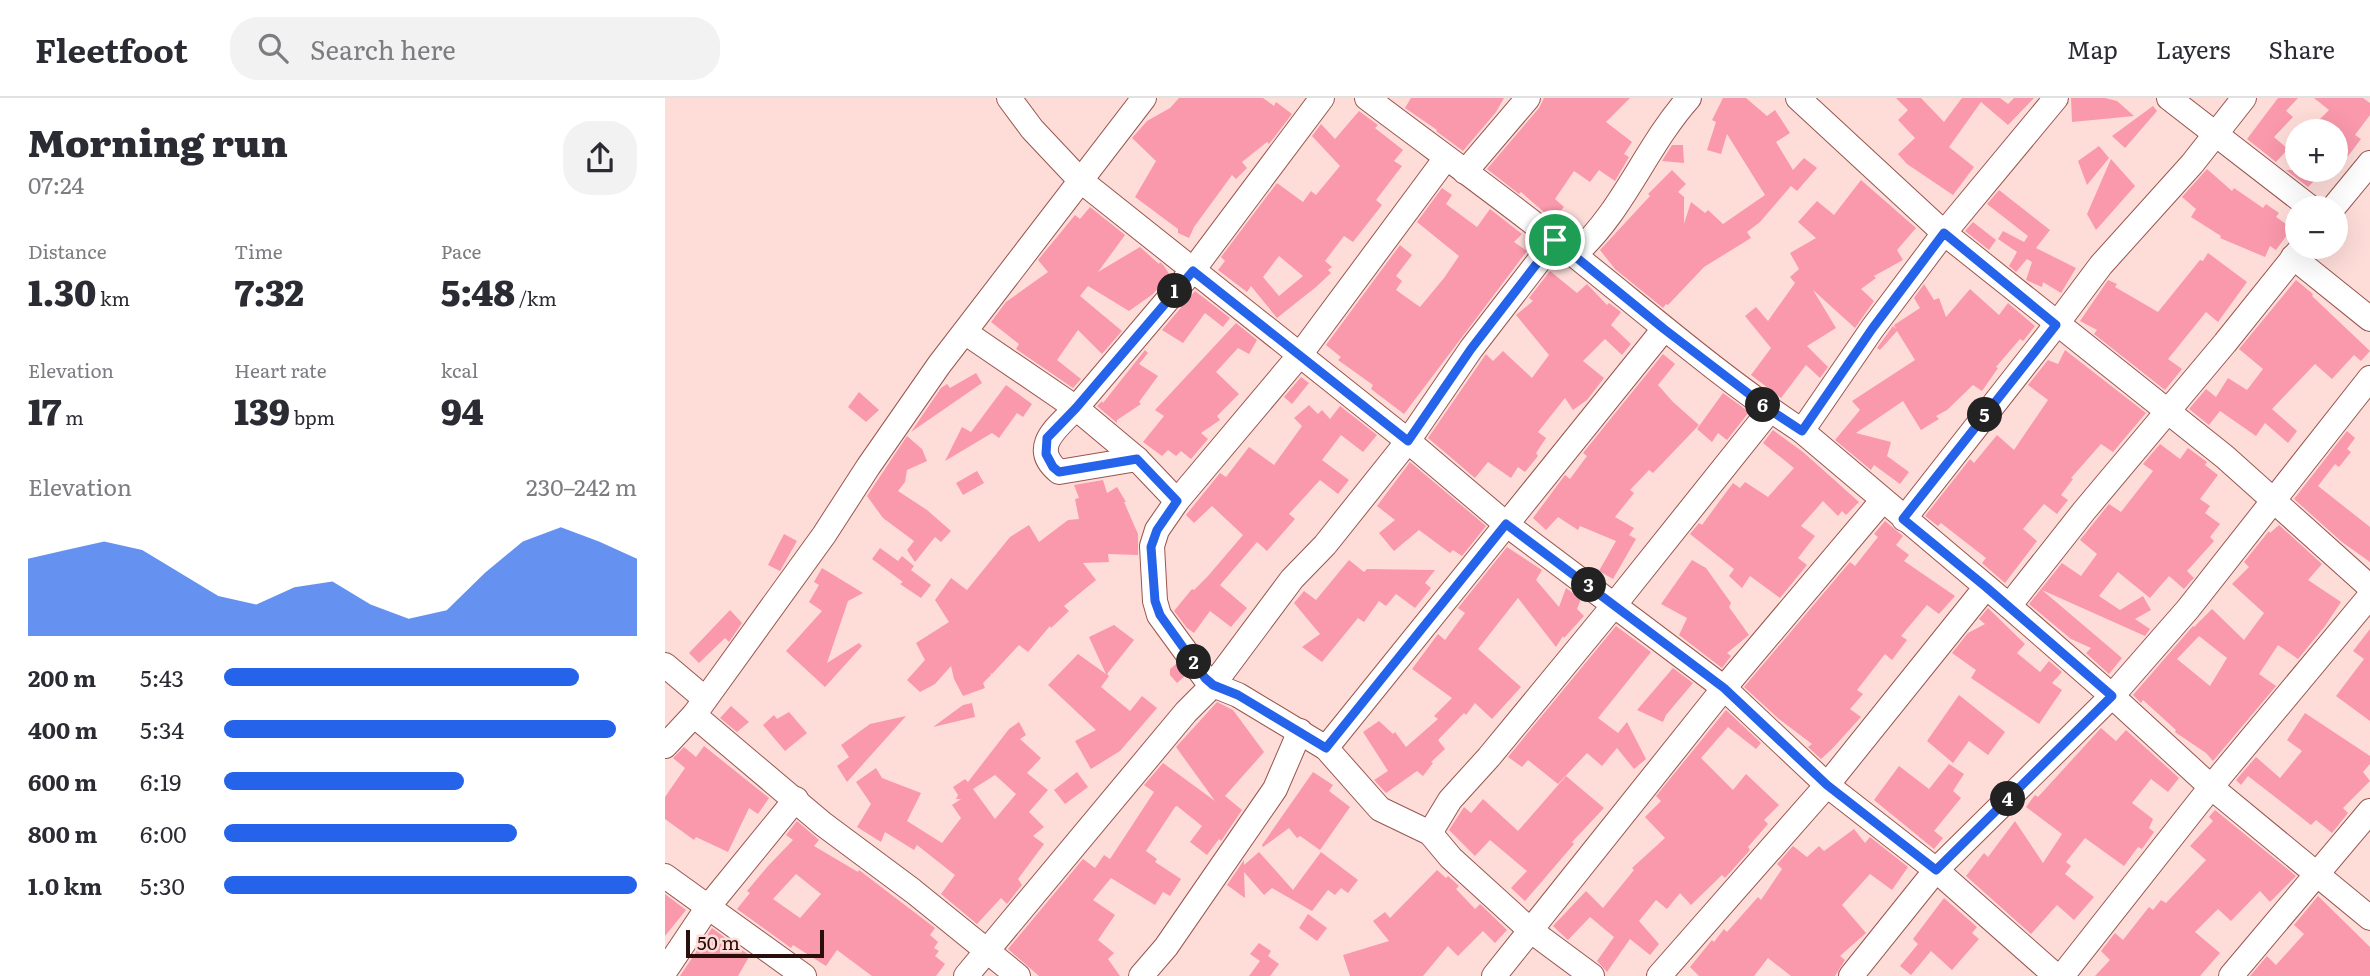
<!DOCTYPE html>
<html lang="en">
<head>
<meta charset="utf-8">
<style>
  :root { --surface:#fff; --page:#f2f2f3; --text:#2b2b33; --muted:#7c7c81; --line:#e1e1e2; --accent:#2563eb }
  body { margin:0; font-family:Literata,serif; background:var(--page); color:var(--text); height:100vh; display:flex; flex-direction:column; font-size:26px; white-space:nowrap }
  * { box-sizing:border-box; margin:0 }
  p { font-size:23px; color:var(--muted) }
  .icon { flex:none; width:38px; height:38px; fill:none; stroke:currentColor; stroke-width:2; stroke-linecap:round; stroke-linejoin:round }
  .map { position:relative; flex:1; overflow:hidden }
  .panel { display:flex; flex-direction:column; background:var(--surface); width:665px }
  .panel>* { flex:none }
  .controls { position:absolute; left:1620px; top:21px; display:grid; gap:14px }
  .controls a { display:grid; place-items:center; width:63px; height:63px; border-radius:50%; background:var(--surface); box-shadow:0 7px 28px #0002; font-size:35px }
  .scale { position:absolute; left:21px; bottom:18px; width:138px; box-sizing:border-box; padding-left:7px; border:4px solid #290e0c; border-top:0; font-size:19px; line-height:24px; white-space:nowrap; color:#290e0c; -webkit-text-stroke:5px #feddd9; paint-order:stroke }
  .pin { position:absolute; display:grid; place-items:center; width:60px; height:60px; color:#fff; margin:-30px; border:4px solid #fff; border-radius:50%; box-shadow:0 2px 7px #0007 }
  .km { position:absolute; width:35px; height:35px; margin:-18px; border-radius:50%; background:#222; color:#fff; font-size:19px; line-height:35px; text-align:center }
  .round { display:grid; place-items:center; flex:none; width:74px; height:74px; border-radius:28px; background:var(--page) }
  .head { display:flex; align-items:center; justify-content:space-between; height:119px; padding:0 28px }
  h1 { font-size:38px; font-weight:800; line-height:52px }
  .figures { display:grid; grid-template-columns:repeat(3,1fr); gap:10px; height:119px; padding:7px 28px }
  .figures div { display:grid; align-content:center }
  .figures b { font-size:35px; font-weight:800 }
  .figures small { font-size:19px; font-weight:400 }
  .figures p { font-size:19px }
  .chart { height:196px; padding:14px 28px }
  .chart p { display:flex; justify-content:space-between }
  .chart svg { width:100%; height:126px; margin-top:7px; fill:var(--accent); opacity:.7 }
  ul { padding:0 28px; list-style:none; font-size:23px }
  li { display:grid; grid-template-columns:112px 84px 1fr; align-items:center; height:52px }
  li i { height:18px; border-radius:9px; background:var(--accent) }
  header { display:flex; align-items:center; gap:42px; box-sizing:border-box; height:98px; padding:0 35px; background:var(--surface); border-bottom:2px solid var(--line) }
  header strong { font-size:33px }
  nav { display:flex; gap:38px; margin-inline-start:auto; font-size:24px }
  .search { width:490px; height:63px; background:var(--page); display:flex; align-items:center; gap:18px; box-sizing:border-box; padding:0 24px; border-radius:28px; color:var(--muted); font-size:26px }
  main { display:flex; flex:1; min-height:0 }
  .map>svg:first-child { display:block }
  .building { fill:#fa98ac; fill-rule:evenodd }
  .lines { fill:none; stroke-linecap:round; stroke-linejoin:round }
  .minor-casing { stroke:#99564f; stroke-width:26 }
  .minor { stroke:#fff; stroke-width:24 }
  .route-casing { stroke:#fff; stroke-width:14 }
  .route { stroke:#2563eb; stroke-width:9 }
</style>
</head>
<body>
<header>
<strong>Fleetfoot</strong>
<div class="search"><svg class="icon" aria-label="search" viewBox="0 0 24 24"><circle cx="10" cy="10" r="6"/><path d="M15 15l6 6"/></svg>Search here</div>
<nav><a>Map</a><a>Layers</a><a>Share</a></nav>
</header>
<main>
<section class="panel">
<div class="head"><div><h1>Morning run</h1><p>07:24</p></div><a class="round"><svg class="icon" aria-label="share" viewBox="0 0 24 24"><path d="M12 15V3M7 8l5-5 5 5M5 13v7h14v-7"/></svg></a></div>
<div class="figures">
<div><p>Distance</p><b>1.30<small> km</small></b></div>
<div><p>Time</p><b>7:32</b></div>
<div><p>Pace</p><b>5:48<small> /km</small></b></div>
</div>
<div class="figures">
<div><p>Elevation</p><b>17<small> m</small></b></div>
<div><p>Heart rate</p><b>139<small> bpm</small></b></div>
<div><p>kcal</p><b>94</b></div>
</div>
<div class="chart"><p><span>Elevation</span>230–242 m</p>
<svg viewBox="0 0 160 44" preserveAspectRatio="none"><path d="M0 44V17L10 14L20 11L30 14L40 22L50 30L60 33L70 27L80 25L90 33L100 38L110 35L120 22L130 11L140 6L150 11L160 17V44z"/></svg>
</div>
<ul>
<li><b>200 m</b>5:43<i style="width:86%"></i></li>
<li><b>400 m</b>5:34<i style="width:95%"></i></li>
<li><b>600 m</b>6:19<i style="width:58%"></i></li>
<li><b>800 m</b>6:00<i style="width:71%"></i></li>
<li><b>1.0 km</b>5:30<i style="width:100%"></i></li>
</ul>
</section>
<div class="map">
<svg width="1705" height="878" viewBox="0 0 1705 878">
  <rect width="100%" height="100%" fill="#feddd9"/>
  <g class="building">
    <path d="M514,0H598L609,8L611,4L627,16L604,46L602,44L577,64L582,70L571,81L567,77L529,129L524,140L513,135V131L470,99L491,63L467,40L482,23L505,10Z"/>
    <path d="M746,0H839L831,14L798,53L771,33L772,32L740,10Z"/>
    <path d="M879,0H965L941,24L967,44L959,56L964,59L950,83L934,72L925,84L909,73L890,101L899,109L888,122L856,94L854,96L822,71L874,10Z"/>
    <path d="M1058,0H1081L1102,18L1110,12L1125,35L1111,44L1128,72L1139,60L1152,70L1132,93L1126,88L1095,124L1082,134L1086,140L1039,169L1003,207L1001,206L998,210L950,171L935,152L985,98L983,96L1007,72L1021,86L1013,94L1019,99V126L1026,104L1040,115L1043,112L1058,126L1100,97L1062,36L1056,56L1042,52L1051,24L1047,22Z"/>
    <path d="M1231,0H1256L1279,24L1297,0H1335L1343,6L1349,0H1369L1343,27L1316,4L1284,49L1309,69L1288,97L1242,66L1233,56L1250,40L1233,22L1243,12Z"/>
    <path d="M1406,0H1440L1452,3L1469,18L1407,24Z"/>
    <path d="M1613,0H1633L1621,13L1628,19L1609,39L1623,51L1611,64L1582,41Z"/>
    <path d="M1649,0H1698L1705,5V17L1690,37L1696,41L1671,74V33H1643L1664,12Z"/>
    <path d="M1488,8L1492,13L1460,50L1447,38Z"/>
    <path d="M694,13L713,27L710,30L738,52L729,63L737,68L711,102L717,107L688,144L679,138L660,163L667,169L663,172L666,175L651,189L612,220L586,188L582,194L553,172L560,163L556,159L612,85L638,104L646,93L651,97L675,68L647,38L656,26L670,41ZM614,158L638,178L614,198L598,179Z"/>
    <path d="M1007,47H1018L1019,65L997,63Z"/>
    <path d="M1434,48L1444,60L1422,87L1413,63Z"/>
    <path d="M1446,61L1470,88L1431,132L1422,116Z"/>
    <path d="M1542,71L1567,93L1569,90L1598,110L1601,106L1614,115L1611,119L1627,130L1611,152L1605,148L1600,159L1555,140L1556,138L1526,119L1531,111L1517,99Z"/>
    <path d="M1621,72H1660L1643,89Z"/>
    <path d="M1196,82L1251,130L1232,152L1238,162L1209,178L1211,180L1196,191L1209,203L1190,230L1148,192L1171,230L1142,248L1163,269L1155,280L1141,267L1116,300L1086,277L1106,250L1080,218L1091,209L1103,223L1130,185L1125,179L1134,171L1125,155L1151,140L1133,124L1152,103L1169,117Z"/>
    <path d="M777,90L787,97L781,106L812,129L825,111L857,136L849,144L862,153L739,316L706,291L708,287L673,262L676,259L661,247L735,147L747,157L731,178L737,183L731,192L755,209L779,180L794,158L752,124Z"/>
    <path d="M1334,92L1385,132L1371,150L1411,170L1396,195L1378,184L1377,189L1361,182L1367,164L1362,161L1351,174L1344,168L1352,154L1333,141L1338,133L1359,144L1363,138L1322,106Z"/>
    <path d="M425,109L460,137L433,174L475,149L494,166L495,164L499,168L505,177L488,196L464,213L423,188L415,198L457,233L437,256L413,232L392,262L416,281L408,290L351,251L354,246L326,224L341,204L383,174L373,162L410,117L415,121Z"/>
    <path d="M1308,124L1331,142L1324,152L1300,133Z"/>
    <path d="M1543,155L1582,184L1553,224L1541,214L1503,261L1517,271L1500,292L1429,236L1432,232L1415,223L1443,182L1452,186L1450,189L1493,214L1535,162L1538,163Z"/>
    <path d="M885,173L912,195L922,186L942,207L944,205L956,214L946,227L966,246L957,257L940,241L918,263L939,280L922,302L908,312L900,300L873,334L881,340L871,355L873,358L860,374L853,369L846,380L823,364L810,380L763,340L821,256L828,263L838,253L867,280L884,257L851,217L868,203L864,200Z"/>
    <path d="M1631,182L1648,196L1647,198L1705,253L1696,263L1689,257L1667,281L1650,266L1607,311L1632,333L1623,345L1600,325L1591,338L1555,313L1544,327L1524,311L1541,291L1551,299L1563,280L1582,292L1598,271L1574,251Z"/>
    <path d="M1259,186L1269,202L1274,200L1281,219L1305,191L1334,217L1343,205L1370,228L1358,243L1355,241L1331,269L1333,270L1317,293L1308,287L1282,312L1271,318L1274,321L1256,332L1238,303L1191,335L1226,344L1222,358L1244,374L1235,386L1209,367L1206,372L1170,342L1195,312L1187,303L1250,262L1232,233L1215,252L1212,250L1228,228L1231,231L1229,227L1255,210L1249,200Z"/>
    <path d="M530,193L565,220L558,229L540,215L518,245L497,232Z"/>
    <path d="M571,225L592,242L584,256L573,250L551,274L574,296L552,318L555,322L536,335L543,341L526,361L516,353L511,358L503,352L497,358L478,344L499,318L490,312Z"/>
    <path d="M480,252L483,255L474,266L493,278L474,304L476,306L452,322V325L432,308L437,303L438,305Z"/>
    <path d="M1400,252L1481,315L1448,354L1436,346L1406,380L1408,381L1396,397L1403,402L1392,416L1379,406L1358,431L1372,443L1340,485L1317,465L1321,460L1276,425L1273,428L1260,418L1305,361L1309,365L1332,337L1349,352L1383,302L1363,287L1383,262L1393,266Z"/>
    <path d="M998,256L1010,266L993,287L1008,304L1034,327L988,375L984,372L965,392L969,395L950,419L969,430L964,437L971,441L948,481L934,473L951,443L915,428L913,432L893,419L881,432L868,420L900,377L905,381L922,358L918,355Z"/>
    <path d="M311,275L317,285L246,334L276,290L282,286L285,290Z"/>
    <path d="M636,279L644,285L627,306L619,299Z"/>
    <path d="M341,287L367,306L358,319L352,315L334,340L327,335L280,363L297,329L306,334Z"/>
    <path d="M194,294L214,312L201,324L183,309Z"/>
    <path d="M1058,295L1084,314L1062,342L1053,335L1047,344L1032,331Z"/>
    <path d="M644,307L653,316L657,312L665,321L675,308L712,337L698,354L676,337L657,362L684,382L673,396L655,382L624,416L630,421L602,453L592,444L555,487L582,510L566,529L545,513L529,535L522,530L509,513L527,491L529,492L543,478L578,437L547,408L529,425L521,417L555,375L561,379L584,349L609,367L637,328L629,320Z"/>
    <path d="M1108,332L1138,354L1194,404L1181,417L1177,413L1173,418L1158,403L1136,428L1150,438L1133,460L1142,467L1115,500L1085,478L1077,490L1064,478L1069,471L1025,436L1034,425L1037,427L1068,385L1075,390L1080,384L1103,399L1129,370L1098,345Z"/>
    <path d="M1682,333L1690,340L1682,351L1686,354L1674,369L1670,366L1653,388L1705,429V464L1677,444L1629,401Z"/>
    <path d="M242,338L257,351L262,363L242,372L240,384L233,393L262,412L286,433L276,444L270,439L250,464L242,452L249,443L218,420L202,398Z"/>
    <path d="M1495,346L1515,361L1523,350L1542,364L1540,367L1553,377L1535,401L1545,408L1540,415L1555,426L1545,439L1549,443L1522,473L1529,480L1526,483L1519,491L1504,478L1485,500L1453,474L1434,498L1455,512L1478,498L1486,512L1470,521L1485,531L1480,538L1377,492L1457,560L1444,576L1421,555L1426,550L1406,541L1364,506L1397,465L1416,478L1432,456L1415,442L1444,406L1456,414L1488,373L1478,366Z"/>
    <path d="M745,364L821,428L797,458L788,452L785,455L754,432L729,453L714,435L730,422L712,408Z"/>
    <path d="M312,373L319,385L298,397L291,385Z"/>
    <path d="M438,382L442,395L452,389L461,404H459L473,436V457L443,456L444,464L418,465L431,482L399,508L404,513L386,530L385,528L363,554L354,547L327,576L325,575L326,577L318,585L320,590L298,598L289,581L286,568L270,586L255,594L242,582L260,562L251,545L284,524L270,502L286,480L302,492L345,439L364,427L374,444L403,422L414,421L410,401L414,400L409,387Z"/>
    <path d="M1220,423L1238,438L1231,447L1244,457L1239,463L1290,498L1274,516L1262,507L1236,538L1242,542L1227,562L1220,556L1192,592L1198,596L1185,611L1196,619L1167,651L1156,661L1143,649L1147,646L1114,621L1079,589L1185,464L1190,468L1213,439L1209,436Z"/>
    <path d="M1614,427L1657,466L1643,482L1676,504L1660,528L1633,561L1613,547L1594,576L1611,588L1548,663L1541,655L1510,634L1511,632L1478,602L1476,605L1468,597L1528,528L1529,529L1547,511L1579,542L1599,515L1567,486L1584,469L1579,464L1604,433L1605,435ZM1534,538L1562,560L1545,588L1512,561Z"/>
    <path d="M119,436L132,443L115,473L103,467Z"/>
    <path d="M842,449L877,472L871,482L894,509L901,490L916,501L912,511L919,518L899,540L898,538L891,549L853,500L813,551L856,589L827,621L810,605L801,617L799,615L773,642L780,651L766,664L768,665L758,678L752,673L721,695L709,682L723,673L698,634L714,623L728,636L730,634L741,649L773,621L769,618L787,600L747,571L773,536L780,542L800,515L793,510Z"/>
    <path d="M215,450L233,463L237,458L249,468L246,472L266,487L256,500L235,486L238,484L207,461Z"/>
    <path d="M684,462L699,474L702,471L770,472L760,485L766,490L750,510L731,496L721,508L714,503L699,524L693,520L657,564L637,549L655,536L629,505L639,493L651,502Z"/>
    <path d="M1027,462L1041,470L1066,505L1064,509L1084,537L1062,555L1066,558L1057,570L1014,537L1022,520L996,506Z"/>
    <path d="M157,470L198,495L183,503L162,565L194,545L197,548L160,589L121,553L157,513L144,504L154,487L149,484Z"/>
    <path d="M1323,510L1360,546L1352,555L1375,574L1384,563L1397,574L1387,585L1397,592L1374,626L1306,580L1311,572L1287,555L1303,535L1320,526L1314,521Z"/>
    <path d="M65,512L77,525L64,544L60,540L34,565L24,555Z"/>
    <path d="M449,527L469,542L442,576L444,578L436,589L465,613L477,598L492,610L455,653L426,671L410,643L431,632L383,587L413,556L441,576L424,539Z"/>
    <path d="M951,528L986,554L933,620L953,635L962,624L981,661L969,671L952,650L937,668L922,655L893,686L863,662L857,669L843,659Z"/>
    <path d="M1705,531V623L1671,598L1699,561L1688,553Z"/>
    <path d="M511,566L520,578L512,585L505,577V571Z"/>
    <path d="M1008,570L1028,585L1001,617L998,624L972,612Z"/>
    <path d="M1294,597L1340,634L1323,657L1304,643L1288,665L1262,643Z"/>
    <path d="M552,604L568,612L599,654L560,698L577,712L556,743L554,741L542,757L525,744L537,728L512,708L510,709L481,753L492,761L490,764L516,781L505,798L498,794L490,807L446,780L428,802L450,817L433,842L449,855L443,861L455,878H374L343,851L418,761L430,770L439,757L445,761L489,694L479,687L498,665L550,703L511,649Z"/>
    <path d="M307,605L310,619L268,629L298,607Z"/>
    <path d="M66,608L84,624L72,634L55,620Z"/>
    <path d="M1061,612L1096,645L1091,651L1063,629L1036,660L1068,692L1081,676L1114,707L1099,722L1103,726L1083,749L1085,752L1060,780L1057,777L1026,807L1015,795L1002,811L991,802L974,823L994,846L985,857L965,841L942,874L932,863L949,839L925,819L903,842L888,828L921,793L938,810L969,772L967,770L1000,740L980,719L996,703L991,698Z"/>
    <path d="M124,614L142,635L120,653L98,627L109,617L112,621Z"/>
    <path d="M1640,615L1705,658V666L1698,674L1705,683L1678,710L1683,715L1667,735L1651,722L1646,727L1583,678L1576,687L1571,682L1591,659L1615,680L1637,653L1622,642Z"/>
    <path d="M241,618L182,684L172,668L184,659L176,647L205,626Z"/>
    <path d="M354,624L361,637L355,641L376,660L362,675L383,692L364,714L379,729L368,738L379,746L353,781L357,787L342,806L336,800L312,826L276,796L290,777L252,747L249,752L220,734L216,744L192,729L206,706L191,684L211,670L217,680L256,695L242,723L277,745L296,720L287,707L296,701H291L293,697L288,689L300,681L303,684L344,631ZM330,677L351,696L330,721L308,691Z"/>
    <path d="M1436,630L1451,643L1461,632L1514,680L1503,694L1486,681L1467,705L1488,721L1484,730L1489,734L1477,751L1473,749L1459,768L1420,740L1401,764L1406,768L1400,776L1429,799L1409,822L1392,807L1366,836L1301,778L1319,755L1323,759L1350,723L1378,765L1397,736L1361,709L1370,697L1373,699Z"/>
    <path d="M39,648L104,700L93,716L84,710L63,754L31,739L29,742L0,721V699L20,670L8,660L19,649L31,659Z"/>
    <path d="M1284,666L1299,676L1288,693L1296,700L1269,733L1278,740L1269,751L1209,702L1234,668L1264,691Z"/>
    <path d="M412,674L423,689L400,706L389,692Z"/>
    <path d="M648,674L668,687L664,693L685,709L655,752L635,738L632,740L624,730L598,749L597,747Z"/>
    <path d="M901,678L939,710L907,744L909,746L860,803L846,790L862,773L825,742L810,758L784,732L799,709L806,715L818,701L853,733Z"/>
    <path d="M1550,712L1631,778L1605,804L1595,793L1566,823L1553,811L1530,834L1555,855L1535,878H1430L1445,862L1436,853L1450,835L1458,842L1484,809L1488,812L1496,802L1501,805L1541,762L1525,748L1548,723L1544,719Z"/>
    <path d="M132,723L154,742L149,748L193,774L194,772L270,830L265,837L273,844L269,850L274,853L270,858L280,866L271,878H207L172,852L161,868L128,847L126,850L72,811L85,795L82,793L103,768L128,742L121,737ZM131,776L156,796L135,820L108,801Z"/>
    <path d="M1189,731L1200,745L1205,739L1243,769L1227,792L1205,776L1177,807L1201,835L1175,858L1180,862L1170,878H1126L1103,860L1089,878H1034L1025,869L1047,842L1049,844L1059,831L1062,834L1093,799L1096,802L1117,771L1112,766L1128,748L1142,759L1154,748L1159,753Z"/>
    <path d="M594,754L628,792L656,754L693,782L683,795L676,790L670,797L663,792L647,813L607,790L599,797L579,774L580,800L562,787L579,762V767Z"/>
    <path d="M772,772L781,780L783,778L794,788L791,791L810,811L815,806L842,832L830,845L818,833L793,858L783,848L758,878H685L678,857L724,843L708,823L720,814L725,820Z"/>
    <path d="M0,796L21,812L0,838Z"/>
    <path d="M1653,798L1705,849V878H1585L1602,858L1611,867L1639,836L1629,827Z"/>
    <path d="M1279,800L1312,829L1307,835L1314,841L1287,872L1266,853L1246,877L1235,868L1253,846L1248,841Z"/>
    <path d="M643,816L662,830L652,843L634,830Z"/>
    <path d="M47,830L70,847L69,848L85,857L73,878H15Z"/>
    <path d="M594,845L606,853L603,858L614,866L605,878H584L595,863L585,856Z"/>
  </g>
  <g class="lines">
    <defs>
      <g id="minor">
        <path d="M344,0L367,31L415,82L743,343L841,426L1059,590L1162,687L1271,772L1391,878"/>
        <path d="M702,0C764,47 828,93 889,141C971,205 1049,275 1137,333L1344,508L1447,598L1546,689L1705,820"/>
        <path d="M1133,0L1279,135L1560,359L1705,489"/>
        <path d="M1504,0L1646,110"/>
        <path d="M781,60L634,258L512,403L492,432L487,448L490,503L494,517L540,580L548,587L573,597L661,650L715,711L765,735L786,760L865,832L927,878"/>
        <path d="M800,74L863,0"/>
        <path d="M1668,110L1705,65"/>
        <path d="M909,157C958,114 981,48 1024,0"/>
        <path d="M1628,159L1705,221"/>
        <path d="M301,235L411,310C392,330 364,349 394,374L472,361L512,403"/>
        <path d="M1137,333L1207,231L1279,135L1391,0"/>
        <path d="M472,361L411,310L528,172L657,0"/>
        <path d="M1239,421L1391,227L1436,167L1527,66L1579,0"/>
        <path d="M1344,508L1419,413L1560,245L1637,149"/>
        <path d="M0,567L39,600"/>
        <path d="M29,617L158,726L248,793L353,878"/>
        <path d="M0,648L29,617L159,437L203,369L274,267L479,0"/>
        <path d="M661,650L999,231"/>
        <path d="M765,735L785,702L824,659L950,506L1105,312"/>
        <path d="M0,778L139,878"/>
        <path d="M0,873L43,809L131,701"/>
        <path d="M301,878L521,614L548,587L627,481L660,447L743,343L806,251L890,142"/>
        <path d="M476,878L501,849L610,691L635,633"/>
        <path d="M829,878L1059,590L1217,403"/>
        <path d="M994,878L1162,687L1321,489"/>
        <path d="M1186,878L1271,772L1447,598L1523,511L1705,280"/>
        <path d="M1397,878L1546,689L1705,498"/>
        <path d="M1566,878L1705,713"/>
      </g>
    </defs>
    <use href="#minor" class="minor-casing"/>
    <use href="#minor" class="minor"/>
  </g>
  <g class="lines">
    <defs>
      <path id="route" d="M1279,135L1391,227L1238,421L1321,489L1447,598L1271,772L1162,687L1059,590L841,426L661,650L573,597L548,587L540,580L495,517L490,503L486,449L492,432L512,403L472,361L394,374L388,369L381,356L382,340L411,310L528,173L743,343L806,251L890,142L999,231L1105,312L1137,333L1207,231Z"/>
    </defs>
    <use href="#route" class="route-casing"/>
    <use href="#route" class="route"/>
  </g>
</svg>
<div class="controls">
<a>+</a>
<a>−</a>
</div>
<div class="scale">50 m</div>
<div class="pin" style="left:890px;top:142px;background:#1e9e55"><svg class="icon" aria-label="arrive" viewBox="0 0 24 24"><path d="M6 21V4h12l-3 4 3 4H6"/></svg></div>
<b class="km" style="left:510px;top:193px">1</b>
<b class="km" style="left:529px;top:564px">2</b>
<b class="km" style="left:924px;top:487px">3</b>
<b class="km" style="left:1343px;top:701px">4</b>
<b class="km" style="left:1320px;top:317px">5</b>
<b class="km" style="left:1098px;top:307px">6</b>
</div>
</main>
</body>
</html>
